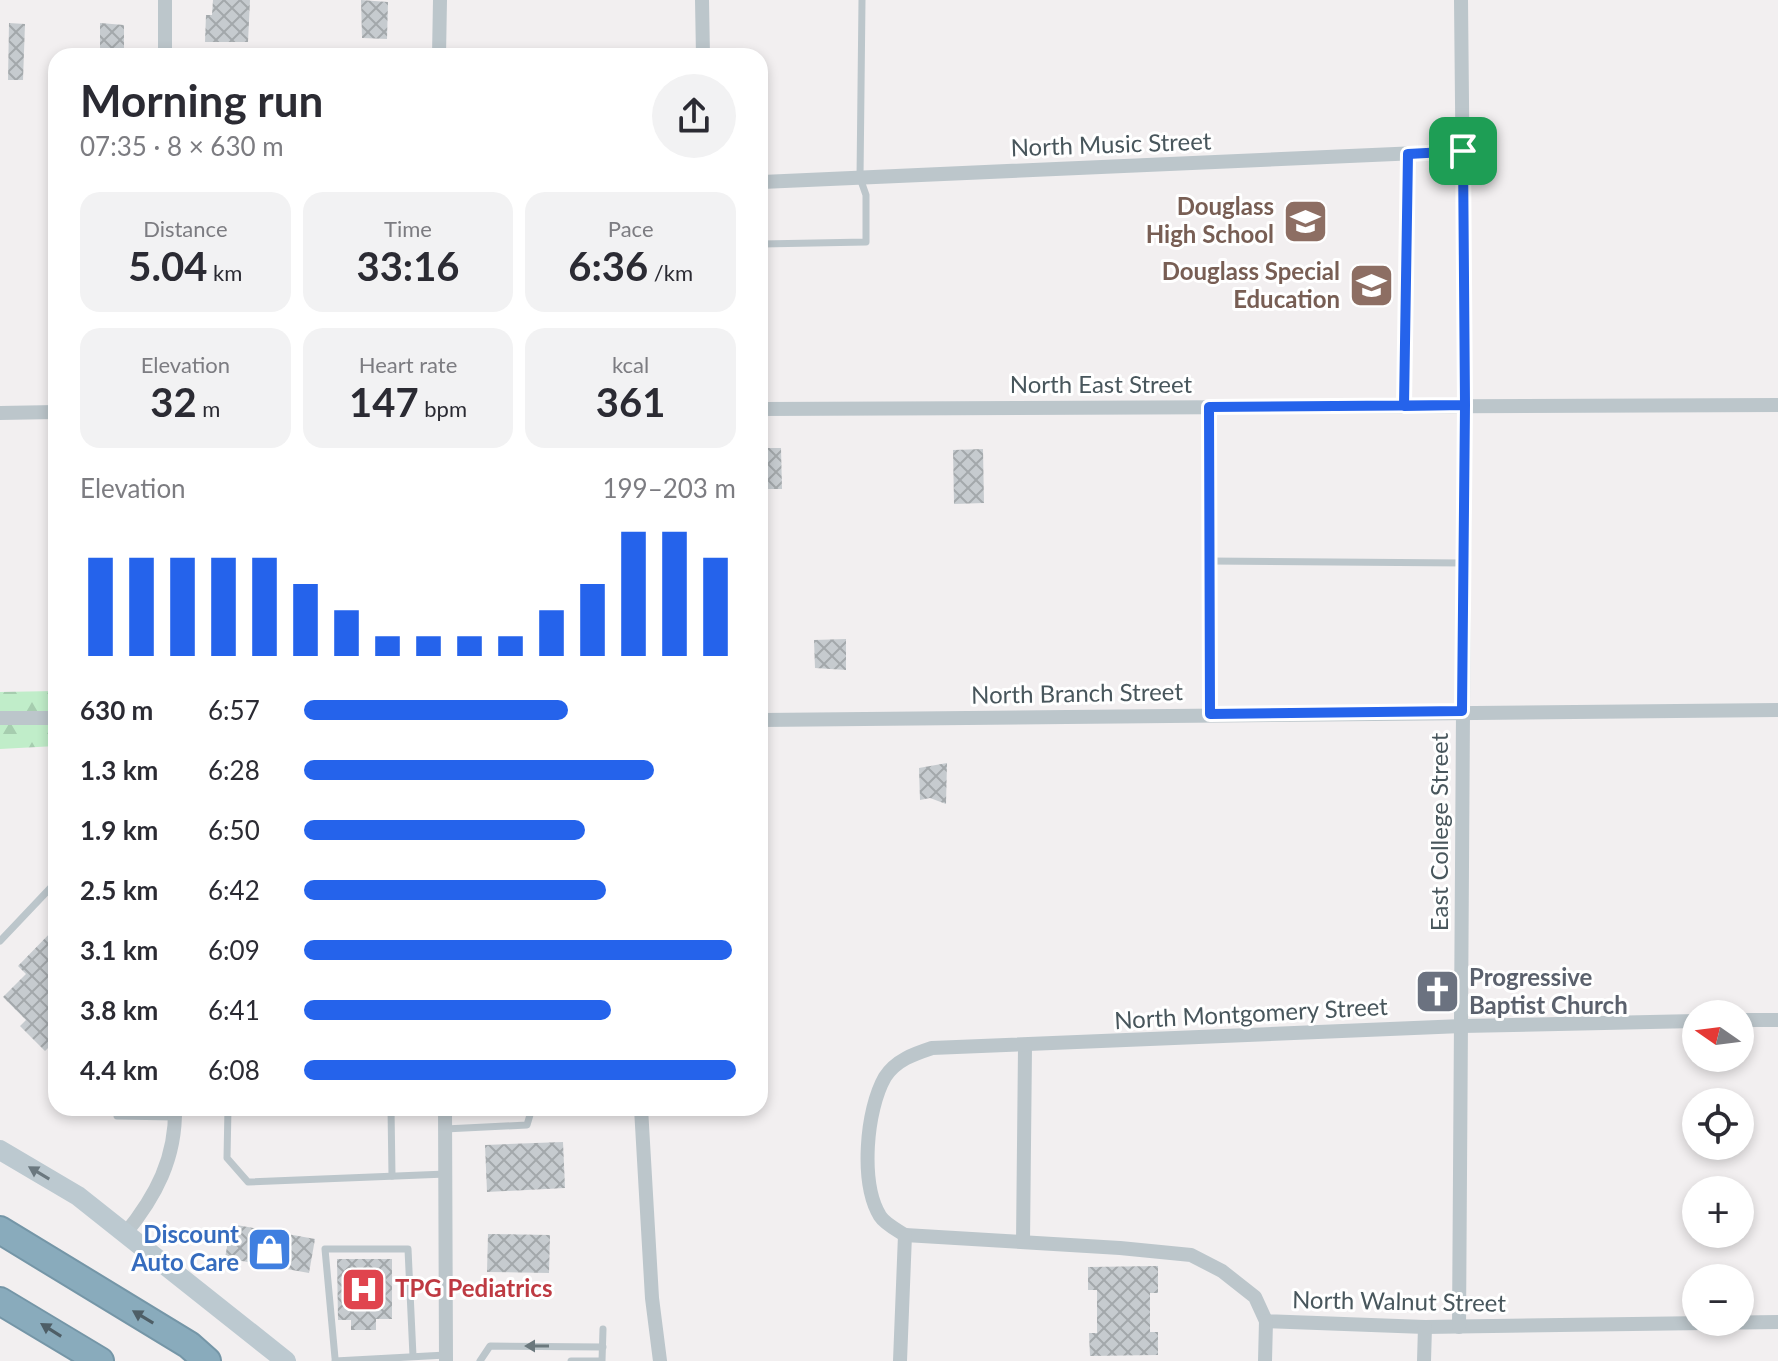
<!DOCTYPE html>
<html lang="en">
<head>
<meta charset="utf-8">
<style>
  :root { --surface:#fff; --page:#f2f2f3; --text:#2b2b33; --muted:#7c7c81; --accent:#2563eb }
  body { margin:0; font-family:Lato,sans-serif; background:var(--page); color:var(--text); height:100vh; display:flex; flex-direction:column; font-size:30px; white-space:nowrap }
  * { box-sizing:border-box; margin:0 }
  p { font-size:26px; color:var(--muted) }
  .icon { flex:none; width:44px; height:44px; fill:none; stroke:currentColor; stroke-width:2; stroke-linecap:round; stroke-linejoin:round }
  .map { position:relative; flex:1; overflow:hidden }
  .drawer { position:absolute; left:48px; top:48px; width:720px; height:1068px; display:flex; flex-direction:column; background:var(--surface); border-radius:24px; box-shadow:0 4px 12px #0003 }
  .drawer>* { flex:none }
  .needle { width:52px; rotate:284deg }
  .buttons { position:absolute; left:1682px; top:1000px; display:grid; gap:16px }
  .buttons a { display:grid; place-items:center; width:72px; height:72px; border-radius:50%; background:var(--surface); box-shadow:0 4px 12px #0003; font-size:40px }
  .pin { position:absolute; display:grid; place-items:center; width:68px; height:68px; color:#fff; margin:-34px; border-radius:16px; box-shadow:0 4px 12px #0006 }
  .round { display:grid; place-items:center; flex:none; width:84px; height:84px; border-radius:42px; background:var(--page) }
  .head { display:flex; align-items:center; justify-content:space-between; height:136px; padding:0 32px }
  h1 { font-size:44px; font-weight:700; line-height:60px }
  .figures { display:grid; grid-template-columns:repeat(3,1fr); gap:12px; height:136px; padding:8px 32px }
  .figures div { display:grid; align-content:center; border-radius:20px; background:var(--page); text-align:center }
  .figures b { font-size:40px; font-weight:700 }
  .figures small { font-size:22px; font-weight:400 }
  .figures p { font-size:22px }
  .chart { height:224px; padding:16px 32px }
  .chart p { display:flex; justify-content:space-between }
  .chart svg { width:100%; height:144px; margin-top:8px; stroke:var(--accent); stroke-width:6 }
  ul { padding:0 32px; list-style:none; font-size:26px }
  li { display:grid; grid-template-columns:128px 96px 1fr; align-items:center; height:60px }
  li i { height:20px; border-radius:10px; background:var(--accent) }
  .map>svg:first-child { display:block }
  .forest { fill:url(#forest-firs) }
  .building { fill:url(#building-cross-hatch) }
  .lines { fill:none; stroke-linecap:round; stroke-linejoin:round }
  .motorway-casing { stroke:#7596a7; stroke-width:30 }
  .service { stroke:#bcc6cb; stroke-width:7 }
  .minor { stroke:#bcc6cb; stroke-width:14 }
  .secondary { stroke:#bcc9d0; stroke-width:20 }
  .motorway { stroke:#89abbc; stroke-width:26 }
  .oneway { fill:#6b787f }
  .oneway2 { fill:#4e5e66 }
  .oneway3 { fill:#6b787d }
  .route-casing { stroke:#fff; stroke-width:16 }
  .route { stroke:#2563eb; stroke-width:10 }
  .labels { text-anchor:middle; stroke-width:6; stroke-linejoin:round; paint-order:stroke }
  .street-label { font-size:24px; fill:#48565c; stroke:#fff }
  .education-label { font-size:24px; font-weight:bold; fill:#785e54; stroke:#fff; text-anchor:end }
  .worship-label { font-size:24px; font-weight:bold; fill:#5b616d; stroke:#fff; text-anchor:start }
  .shop-label { font-size:24px; font-weight:bold; fill:#366cbe; stroke:#fff; text-anchor:end }
  .health-label { font-size:24px; font-weight:bold; fill:#be3a42; stroke:#fff; text-anchor:start }
</style>
</head>
<body>
<div class="map">
<svg width="1778" height="1361" viewBox="0 0 1778 1361">
  <defs>
    <pattern id="forest-firs" width="22" height="20" patternUnits="userSpaceOnUse" patternTransform="scale(2)"><rect width="22" height="20" fill="#c0edc9"/><path d="M5 1l3.5 6h-7zM16 11l3.5 6h-7z" fill="#a6cdaf"/></pattern>
    <pattern id="building-cross-hatch" width="8" height="8" patternUnits="userSpaceOnUse" patternTransform="scale(2)"><rect width="8" height="8" fill="#c6cbcf"/><path d="M0 0l8 8M0 8l8-8" fill="none" stroke="#a3a8ab"/></pattern>
  </defs>
  <rect width="100%" height="100%" fill="#f2eff0"/>
  <path class="forest" d="M56,691V746L0,749V692Z"/>
  <g class="building">
    <path d="M213,0H250L248,42H205L206,15H212Z"/>
    <path d="M361,0L388,2L387,39L362,38Z"/>
    <path d="M9,23L25,24L23,80H8Z"/>
    <path d="M100,23L124,25V56H100Z"/>
    <path d="M760,448H781L782,489H760Z"/>
    <path d="M983,449L984,503L954,504L953,450Z"/>
    <path d="M846,639V670L815,668L814,640Z"/>
    <path d="M947,763L946,804L930,798L920,800L919,768Z"/>
    <path d="M56,927V1040L45,1051L20,1026L26,1020L3,997L26,974L18,966Z"/>
    <path d="M563,1142L565,1188L487,1192L485,1145Z"/>
    <path d="M231,1224L315,1239L309,1273L225,1258Z"/>
    <path d="M488,1234L550,1235L549,1273L487,1272Z"/>
    <path d="M337,1259H392V1319H376V1330H351V1320H338Z"/>
    <path d="M1158,1266V1293H1150V1332H1158V1355L1090,1356L1089,1333H1097V1290H1088V1267Z"/>
  </g>
  <g class="lines">
    <defs>
      <g id="motorway">
        <path d="M0,1230L189,1345L207,1361"/>
        <path d="M0,1301L100,1361"/>
      </g>
    </defs>
    <use href="#motorway" class="motorway-casing"/>
    <g class="service">
      <path d="M760,244L866,242V195L860,178L862,0"/>
      <path d="M1404,406L1408,154"/>
      <path d="M1209,407L1210,714"/>
      <path d="M1209,561L1463,563"/>
      <path d="M0,941L56,882"/>
      <path d="M117,1108V1116L175,1117"/>
      <path d="M228,1108L227,1158L248,1182L446,1174"/>
      <path d="M391,1108L392,1176"/>
      <path d="M445,1129L527,1125L532,1108"/>
      <path d="M335,1358L325,1249H408L413,1356"/>
      <path d="M335,1361L446,1355"/>
      <path d="M480,1361L490,1346L603,1347"/>
      <path d="M571,1361H602L603,1329"/>
    </g>
    <g class="minor">
      <path d="M165,0V56"/>
      <path d="M702,0L703,56"/>
      <path d="M439,56L440,0"/>
      <path d="M760,182L1463,151"/>
      <path d="M760,409L1778,405"/>
      <path d="M0,413L56,412"/>
      <path d="M0,718H56"/>
      <path d="M760,720L1778,710"/>
      <path d="M1740,1020H1778"/>
      <path d="M445,1108L446,1361"/>
      <path d="M641,1108L652,1298L660,1361"/>
      <path d="M125,1234C156,1196 176,1158 175,1108"/>
      <path d="M905,1235L1120,1248L1191,1255L1222,1271L1255,1297L1266,1321L1425,1327L1778,1322"/>
      <path d="M1023,1242L1025,1047"/>
      <path d="M1459,1327L1465,405L1461,0"/>
      <path d="M900,1361L905,1235C897,1230 885,1224 880,1216C860,1183 866,1110 885,1077C896,1060 914,1054 932,1048L1462,1026L1696,1021"/>
      <path d="M1265,1361L1266,1321"/>
      <path d="M1424,1361L1425,1327"/>
    </g>
    <path class="secondary" d="M0,1150L78,1196L286,1361"/>
    <use href="#motorway" class="motorway"/>
  </g>
  <defs><path id="oneway-solid" d="M-6-.8H1V-3.2L6.5 0L1 3.2V.8H-6Z" transform="scale(2)"/></defs>
  <use class="oneway" href="#oneway-solid" transform="translate(39 1173) rotate(-149)"/>
  <g class="oneway2">
    <use href="#oneway-solid" transform="translate(143 1317) rotate(-149)"/>
    <use href="#oneway-solid" transform="translate(51 1330) rotate(-148)"/>
  </g>
  <use class="oneway3" href="#oneway-solid" transform="translate(537 1346) rotate(-180)"/>
  <g class="lines">
    <defs>
      <path id="route" d="M1463,151L1408,154L1404,406L1465,405L1462,711L1210,714L1209,407L1465,405L1463,151"/>
    </defs>
    <use href="#route" class="route-casing"/>
    <use href="#route" class="route"/>
  </g>
  <defs>
    <symbol id="school-square" viewBox="-11 -11 22 22"><rect x="-9" y="-9" width="18" height="18" rx="4" fill="#8d6e63" stroke="#fff"/><path d="M0-5L7-2L0 1L-7-2ZM-4 1L0 2.5L4 1V4Q0 6-4 4Z" fill="#fff"/></symbol>
    <symbol id="church-square" viewBox="-11 -11 22 22"><rect x="-9" y="-9" width="18" height="18" rx="4" fill="#6b7280" stroke="#fff"/><path d="M-1.2-6h2.4v3.5h3.3v2.4h-3.3V6h-2.4V-.1h-3.3v-2.4h3.3Z" fill="#fff"/></symbol>
    <symbol id="shop-square" viewBox="-11 -11 22 22"><rect x="-9" y="-9" width="18" height="18" rx="4" fill="#3f7fe0" stroke="#fff"/><path d="M-5-2.5h2.3a2.7 3.5 0 0 1 5.4 0H5L5.5 6h-11ZM-1.5-2.5h3a1.5 2.3 0 0 0-3 0Z" fill="#fff"/></symbol>
    <symbol id="hospital-square" viewBox="-11 -11 22 22"><rect x="-9" y="-9" width="18" height="18" rx="4" fill="#e0444e" stroke="#fff"/><path d="M-5-5h3v3.5h4V-5h3V5h-3V1.5h-4V5h-3Z" fill="#fff"/></symbol>
  </defs>
  <g fill-rule="evenodd">
    <use href="#school-square" x="1280" y="196" width="51" height="51"/>
    <use href="#school-square" x="1346" y="260" width="51" height="51"/>
    <use href="#church-square" x="1412" y="966" width="51" height="51"/>
    <use href="#shop-square" x="244" y="1224" width="51" height="51"/>
    <use href="#hospital-square" x="338" y="1264" width="51" height="51"/>
  </g>
  <g class="labels">
    <g class="street-label">
      <text transform="translate(1111 145) rotate(-2)" y="8">North Music Street</text>
      <text x="1101" y="393">North East Street</text>
      <text transform="translate(1077 694) rotate(-1)" y="8">North Branch Street</text>
      <text transform="translate(1440 832) rotate(-90)" y="8">East College Street</text>
      <text transform="translate(1251 1014) rotate(-3)" y="8">North Montgomery Street</text>
      <text transform="translate(1399 1302) rotate(1)" y="8">North Walnut Street</text>
    </g>
    <g class="education-label">
      <text x="1274" y="215">Douglass<tspan x="1274" dy="28">High School</tspan></text>
      <text x="1340" y="280">Douglass Special<tspan x="1340" dy="28">Education</tspan></text>
    </g>
    <g class="worship-label">
      <text x="1469" y="986">Progressive<tspan x="1469" dy="28">Baptist Church</tspan></text>
    </g>
    <g class="shop-label">
      <text x="239" y="1243">Discount<tspan x="239" dy="28">Auto Care</tspan></text>
    </g>
    <g class="health-label">
      <text x="395" y="1297">TPG Pediatrics</text>
    </g>
  </g>
</svg>
<div class="buttons">
<a><svg class="needle" viewBox="-14 -14 28 28"><path d="M0-13l5 13h-10z" fill="#e53935"/><path d="M0 13l5-13h-10z" fill="#7c7c81"/></svg></a>
<a><svg class="icon" aria-label="locate" viewBox="0 0 24 24"><circle cx="12" cy="12" r="6"/><path d="M12 2v4M12 18v4M2 12h4M18 12h4"/></svg></a>
<a>+</a>
<a>−</a>
</div>
<div class="pin" style="left:1463px;top:151px;background:#1e9e55"><svg class="icon" aria-label="arrive" viewBox="0 0 24 24"><path d="M6 21V4h12l-3 4 3 4H6"/></svg></div>
<section class="drawer">
<div class="head"><div><h1>Morning run</h1><p>07:35 · 8 × 630 m</p></div><a class="round"><svg class="icon" aria-label="share" viewBox="0 0 24 24"><path d="M12 15V3M7 8l5-5 5 5M5 13v7h14v-7"/></svg></a></div>
<div class="figures">
<div><p>Distance</p><b>5.04<small> km</small></b></div>
<div><p>Time</p><b>33:16</b></div>
<div><p>Pace</p><b>6:36<small> /km</small></b></div>
</div>
<div class="figures">
<div><p>Elevation</p><b>32<small> m</small></b></div>
<div><p>Heart rate</p><b>147<small> bpm</small></b></div>
<div><p>kcal</p><b>361</b></div>
</div>
<div class="chart"><p><span>Elevation</span>199–203 m</p>
<svg viewBox="0 0 160 44" preserveAspectRatio="none"><path d="M5 44V14M15 44V14M25 44V14M35 44V14M45 44V14M55 44V22M65 44V30M75 44V38M85 44V38M95 44V38M105 44V38M115 44V30M125 44V22M135 44V6M145 44V6M155 44V14"/></svg>
</div>
<ul>
<li><b>630 m</b>6:57<i style="width:61%"></i></li>
<li><b>1.3 km</b>6:28<i style="width:81%"></i></li>
<li><b>1.9 km</b>6:50<i style="width:65%"></i></li>
<li><b>2.5 km</b>6:42<i style="width:70%"></i></li>
<li><b>3.1 km</b>6:09<i style="width:99%"></i></li>
<li><b>3.8 km</b>6:41<i style="width:71%"></i></li>
<li><b>4.4 km</b>6:08<i style="width:100%"></i></li>
</ul>
</section>
</div>
</body>
</html>
